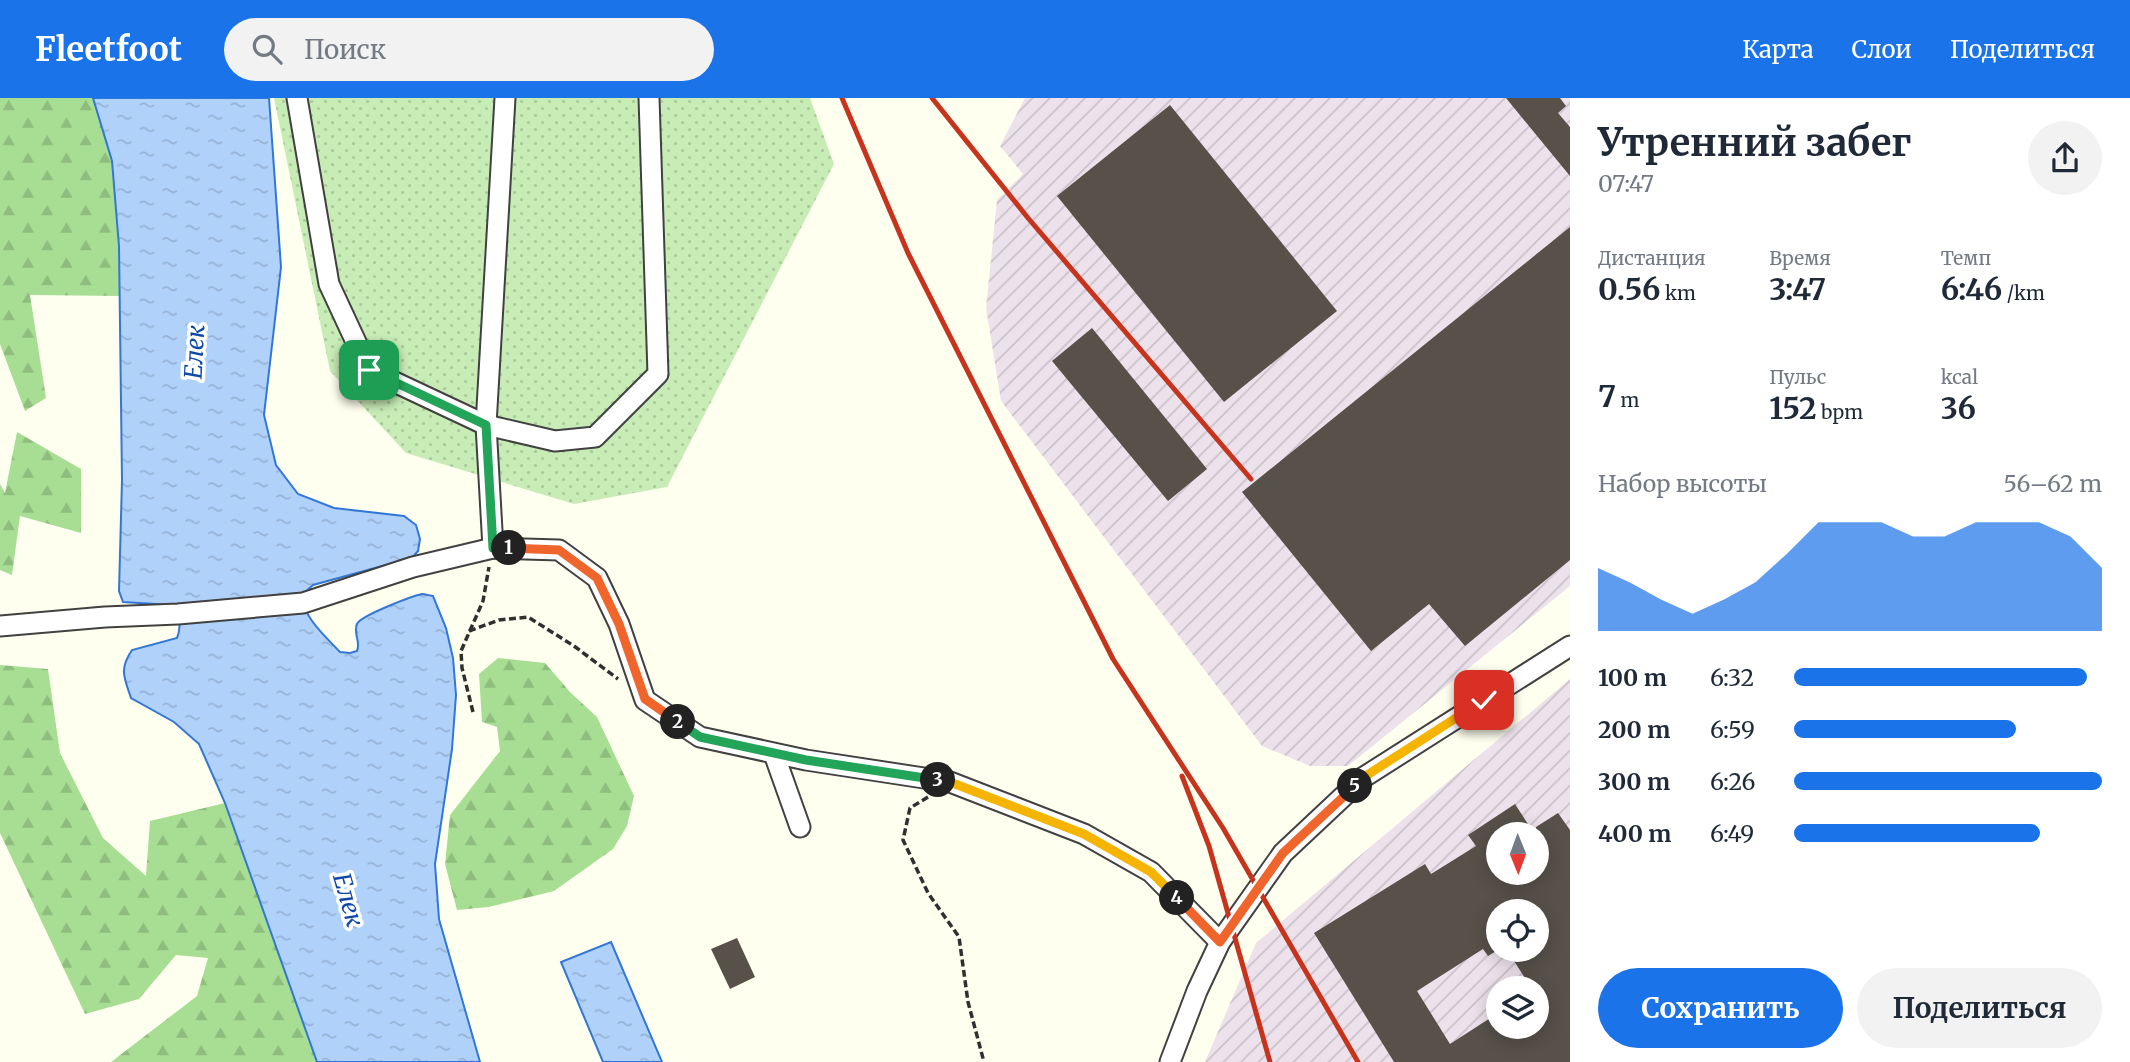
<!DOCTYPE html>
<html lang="ru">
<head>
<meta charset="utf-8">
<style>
  :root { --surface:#fff; --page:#f2f2f3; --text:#1f2937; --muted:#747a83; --accent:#1a73e8 }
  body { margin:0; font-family:Merriweather,serif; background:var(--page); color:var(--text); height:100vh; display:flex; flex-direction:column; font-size:26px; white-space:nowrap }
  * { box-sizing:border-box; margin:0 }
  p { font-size:23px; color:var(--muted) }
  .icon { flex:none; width:38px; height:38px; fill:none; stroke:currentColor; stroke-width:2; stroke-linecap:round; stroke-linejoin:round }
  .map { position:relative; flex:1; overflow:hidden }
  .sheet { display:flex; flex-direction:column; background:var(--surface); width:560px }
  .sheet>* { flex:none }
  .needle { width:46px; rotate:179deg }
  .buttons { position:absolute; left:1486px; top:724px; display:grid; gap:14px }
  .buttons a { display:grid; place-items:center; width:63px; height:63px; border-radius:50%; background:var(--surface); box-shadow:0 4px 18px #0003; font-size:35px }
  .pin { position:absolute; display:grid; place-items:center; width:60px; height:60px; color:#fff; margin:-30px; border-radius:14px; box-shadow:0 4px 10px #0006 }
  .km { position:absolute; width:35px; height:35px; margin:-18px; border-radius:50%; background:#222; color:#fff; font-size:19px; line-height:35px; text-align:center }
  .round { display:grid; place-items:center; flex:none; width:74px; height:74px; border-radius:37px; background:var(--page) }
  .overview { display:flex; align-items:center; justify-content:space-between; height:119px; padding:0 28px }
  h1 { font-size:38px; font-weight:700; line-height:52px }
  .figures { display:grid; grid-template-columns:repeat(3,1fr); gap:10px; height:119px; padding:7px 28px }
  .figures div { display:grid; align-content:center }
  .figures b { font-size:30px; font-weight:700 }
  .figures small { font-size:19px; font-weight:400 }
  .figures p { font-size:19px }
  .chart { height:196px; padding:14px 28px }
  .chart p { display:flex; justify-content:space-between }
  .chart svg { width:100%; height:126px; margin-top:7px; fill:var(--accent); opacity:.7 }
  .button { display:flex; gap:14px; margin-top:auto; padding:14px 28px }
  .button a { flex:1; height:80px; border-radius:42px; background:var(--accent); color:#fff; font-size:28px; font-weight:700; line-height:80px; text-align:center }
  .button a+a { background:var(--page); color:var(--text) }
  ul { padding:0 28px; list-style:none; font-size:23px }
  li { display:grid; grid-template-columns:112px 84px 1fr; align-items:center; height:52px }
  li i { height:18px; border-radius:9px; background:var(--accent) }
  header { display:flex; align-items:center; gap:42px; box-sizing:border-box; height:98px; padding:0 35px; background:var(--accent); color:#fff }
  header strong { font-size:33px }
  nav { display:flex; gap:38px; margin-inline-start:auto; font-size:24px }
  .search { width:490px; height:63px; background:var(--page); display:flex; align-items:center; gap:18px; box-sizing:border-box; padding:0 24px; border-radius:38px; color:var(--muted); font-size:26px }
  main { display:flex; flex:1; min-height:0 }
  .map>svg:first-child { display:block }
  .industrial { fill:url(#industrial-furrows); fill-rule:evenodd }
  .forest { fill:url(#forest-firs) }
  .garden { fill:url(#garden-dots) }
  .water { fill:url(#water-ripples); stroke:#3277d6; stroke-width:2 }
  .building { fill:#57514a; fill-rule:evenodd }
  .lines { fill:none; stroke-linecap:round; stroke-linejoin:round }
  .minor-casing { stroke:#414141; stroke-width:23 }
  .path { stroke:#303030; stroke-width:3.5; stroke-dasharray:7 3.5; stroke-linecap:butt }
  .minor { stroke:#fff; stroke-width:19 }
  .rail { stroke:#c7341d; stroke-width:5 }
  .split-1-casing { stroke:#fff; stroke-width:14 }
  .split-2-casing { stroke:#fff; stroke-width:14 }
  .split-3-casing { stroke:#fff; stroke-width:14 }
  .split-4-casing { stroke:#fff; stroke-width:14 }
  .split-5-casing { stroke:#fff; stroke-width:14 }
  .split-6-casing { stroke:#fff; stroke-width:14 }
  .split-1 { stroke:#22a559; stroke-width:9 }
  .split-2 { stroke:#f0652b; stroke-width:9 }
  .split-3 { stroke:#22a559; stroke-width:9 }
  .split-4 { stroke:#f5b400; stroke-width:9 }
  .split-5 { stroke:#f0652b; stroke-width:9 }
  .split-6 { stroke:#f5b400; stroke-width:9 }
  .labels { text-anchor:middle; stroke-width:7; stroke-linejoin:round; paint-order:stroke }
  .water-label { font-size:24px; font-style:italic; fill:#0f49a8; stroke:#fff }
</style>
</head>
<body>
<header>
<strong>Fleetfoot</strong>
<div class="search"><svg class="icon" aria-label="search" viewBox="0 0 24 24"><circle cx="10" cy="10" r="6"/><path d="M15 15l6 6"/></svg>Поиск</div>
<nav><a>Карта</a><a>Слои</a><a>Поделиться</a></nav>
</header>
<main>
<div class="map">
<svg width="1570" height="964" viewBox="0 0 1570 964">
  <defs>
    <pattern id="industrial-furrows" width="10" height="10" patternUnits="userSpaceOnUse" patternTransform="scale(1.75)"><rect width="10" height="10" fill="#ede2ec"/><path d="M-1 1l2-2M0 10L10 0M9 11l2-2" fill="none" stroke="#cac1c9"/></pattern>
    <pattern id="forest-firs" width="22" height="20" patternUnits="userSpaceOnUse" patternTransform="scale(1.75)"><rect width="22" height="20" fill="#a8de94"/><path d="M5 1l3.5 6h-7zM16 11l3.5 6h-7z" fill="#8fbd7e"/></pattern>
    <pattern id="garden-dots" width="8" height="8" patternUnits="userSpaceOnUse" patternTransform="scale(1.75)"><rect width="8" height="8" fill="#c8ecb6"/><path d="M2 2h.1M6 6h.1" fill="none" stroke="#abc99b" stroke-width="1.8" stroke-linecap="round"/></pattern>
    <pattern id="water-ripples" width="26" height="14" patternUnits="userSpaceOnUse" patternTransform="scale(1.75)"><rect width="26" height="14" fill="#b0d1fa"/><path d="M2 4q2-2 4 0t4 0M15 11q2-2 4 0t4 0" fill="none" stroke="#96b2d5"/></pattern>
  </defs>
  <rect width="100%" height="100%" fill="#ffffef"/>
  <g class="industrial">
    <path d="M1025,0H1570V488L1348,668H1310L1262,648L1001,303L986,210L997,102L1023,76L1000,48Z"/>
    <path d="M1570,581V964H1205L1256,845ZM1498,737H1536V775H1498ZM1498,814H1536V852H1498ZM1498,891H1536V929H1498Z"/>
  </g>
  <g class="forest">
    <path d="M0,0H93L112,63L119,149L120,198L30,197L46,300L25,313L0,246Z"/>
    <path d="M17,334L81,371V435L20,418L12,477L0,472V386L5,395Z"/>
    <path d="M498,560L545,565L571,595L597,619L634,698L627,728L613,751L554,793L489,809L457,812L445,766L450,717L500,653L497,629L482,624L479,576Z"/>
    <path d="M0,567L48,571L60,655L103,740L146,778L150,723L225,705L317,964H111L197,898L208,860L176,857L139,901L85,916L0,735Z"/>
  </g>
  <path class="garden" d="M274,0H810L834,66L667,389L574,406L406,355L330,273Z"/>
  <g class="water">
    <path d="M93,0H269L281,169L264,317L276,367L298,396L334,410L404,418L416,427L420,441L418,453L412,460L313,487C310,490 306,492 305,496C296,513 329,542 340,554L350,555L357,553C361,544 353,535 357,526C360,518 412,498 422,496C425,496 431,498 433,498L446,530L453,560L456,597L452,651L435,766L439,821L480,964H317L225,705L199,646L174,624L131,600C124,579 119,571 132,552L177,540C182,528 179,518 172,507L123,504L119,493L122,382L119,148L112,63Z"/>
    <path d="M611,844L662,964H603L561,864Z"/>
  </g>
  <g class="building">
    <path d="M1506,0H1560L1566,8L1558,15L1570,29V78Z"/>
    <path d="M1170,7L1337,213L1224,304L1057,98Z"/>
    <path d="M1570,129V462L1465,548L1429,506L1371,553L1242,394Z"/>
    <path d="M1092,230L1207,371L1168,403L1052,263Z"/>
    <path d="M1515,706L1535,737H1498V775H1536V729L1558,715L1570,732V964H1394L1314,835L1425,766L1431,776L1476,748L1468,737ZM1498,814H1536V852H1507L1532,891H1536V929H1498V915L1450,946L1417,893L1483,851L1488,858L1498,852Z"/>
    <path d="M737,840L755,879L730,891L711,851Z"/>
  </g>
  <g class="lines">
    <defs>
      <g id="minor">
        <path d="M297,0L329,186L369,272L486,327L555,343L595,339L658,276L649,0"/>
        <path d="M493,450L486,327L505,0"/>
        <path d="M0,528L105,519L178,516L303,505L413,469L493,450L559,452L597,480L619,526L645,602L700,639L806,662L950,684L1084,736L1151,774L1220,844"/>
        <path d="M774,656L800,729"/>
        <path d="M1170,964L1197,893L1220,844L1283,755L1364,679L1570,548"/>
      </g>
    </defs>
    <use href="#minor" class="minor-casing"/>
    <g class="path">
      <path d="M469,533L499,522L528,519L574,548L618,581"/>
      <path d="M473,614L462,570L461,553L483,503L489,469"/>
      <path d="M928,699L910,710L903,742L928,795L959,839L968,904L984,964"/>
    </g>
    <use href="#minor" class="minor"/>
    <g class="rail">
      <path d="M842,0L908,155L1113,561L1223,730L1358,964"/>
      <path d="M932,0L1028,120L1251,381"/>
      <path d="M1182,678L1209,748L1270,964"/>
    </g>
  </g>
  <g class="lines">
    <defs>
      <path id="split-1" d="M369,272L486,327L493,450H509"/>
      <path id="split-2" d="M509,450L559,452L597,480L619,526L645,601L678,624"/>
      <path id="split-3" d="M678,624L700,639L806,662L938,682"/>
      <path id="split-4" d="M938,682L950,684L1084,736L1151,774L1177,800"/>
      <path id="split-5" d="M1177,800L1220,844L1283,755L1355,688"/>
      <path id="split-6" d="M1355,688L1364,679L1484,602"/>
    </defs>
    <use href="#split-1" class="split-1-casing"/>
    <use href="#split-2" class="split-2-casing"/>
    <use href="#split-3" class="split-3-casing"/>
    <use href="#split-4" class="split-4-casing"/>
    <use href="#split-5" class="split-5-casing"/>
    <use href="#split-6" class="split-6-casing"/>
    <use href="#split-1" class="split-1"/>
    <use href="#split-2" class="split-2"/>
    <use href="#split-3" class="split-3"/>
    <use href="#split-4" class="split-4"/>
    <use href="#split-5" class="split-5"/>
    <use href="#split-6" class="split-6"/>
  </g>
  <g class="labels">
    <g class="water-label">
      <text transform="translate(195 254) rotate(-87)" y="8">Елек</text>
      <text transform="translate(348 802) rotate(74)" y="8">Елек</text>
    </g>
  </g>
</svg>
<div class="buttons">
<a><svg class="needle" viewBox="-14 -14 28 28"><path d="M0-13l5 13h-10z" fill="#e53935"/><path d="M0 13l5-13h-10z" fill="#747a83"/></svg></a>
<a><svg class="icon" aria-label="locate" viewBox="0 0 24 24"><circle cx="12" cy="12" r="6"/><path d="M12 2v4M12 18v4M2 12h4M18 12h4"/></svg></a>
<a><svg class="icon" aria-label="layers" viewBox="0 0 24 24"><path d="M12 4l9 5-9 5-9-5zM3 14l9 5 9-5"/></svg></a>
</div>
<div class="pin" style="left:369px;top:272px;background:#1e9e55"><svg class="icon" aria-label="arrive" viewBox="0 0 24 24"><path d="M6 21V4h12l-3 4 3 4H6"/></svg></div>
<div class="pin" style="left:1484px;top:602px;background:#d93025"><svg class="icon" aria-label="check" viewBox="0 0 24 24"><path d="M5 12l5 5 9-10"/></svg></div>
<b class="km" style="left:509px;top:450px">1</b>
<b class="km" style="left:678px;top:624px">2</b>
<b class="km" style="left:938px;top:682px">3</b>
<b class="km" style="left:1177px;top:800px">4</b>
<b class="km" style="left:1355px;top:688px">5</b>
</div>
<section class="sheet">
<div class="overview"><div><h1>Утренний забег</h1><p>07:47</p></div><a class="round"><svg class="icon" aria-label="share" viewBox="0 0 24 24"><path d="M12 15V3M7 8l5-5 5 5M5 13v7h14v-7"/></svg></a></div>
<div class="figures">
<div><p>Дистанция</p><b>0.56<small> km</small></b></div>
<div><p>Время</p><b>3:47</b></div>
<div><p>Темп</p><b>6:46<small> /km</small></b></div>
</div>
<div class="figures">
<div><b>7<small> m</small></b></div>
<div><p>Пульс</p><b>152<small> bpm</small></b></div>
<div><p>kcal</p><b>36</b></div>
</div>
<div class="chart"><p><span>Набор высоты</span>56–62 m</p>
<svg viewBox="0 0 160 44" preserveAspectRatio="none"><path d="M0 44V22L10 27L20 33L30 38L40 33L50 27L60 17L70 6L80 6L90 6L100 11L110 11L120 6L130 6L140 6L150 11L160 22V44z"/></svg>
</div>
<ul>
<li><b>100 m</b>6:32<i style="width:95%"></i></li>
<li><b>200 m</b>6:59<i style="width:72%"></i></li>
<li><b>300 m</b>6:26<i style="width:100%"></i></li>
<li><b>400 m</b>6:49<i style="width:80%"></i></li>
</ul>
<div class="button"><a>Сохранить</a><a>Поделиться</a></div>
</section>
</main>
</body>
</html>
